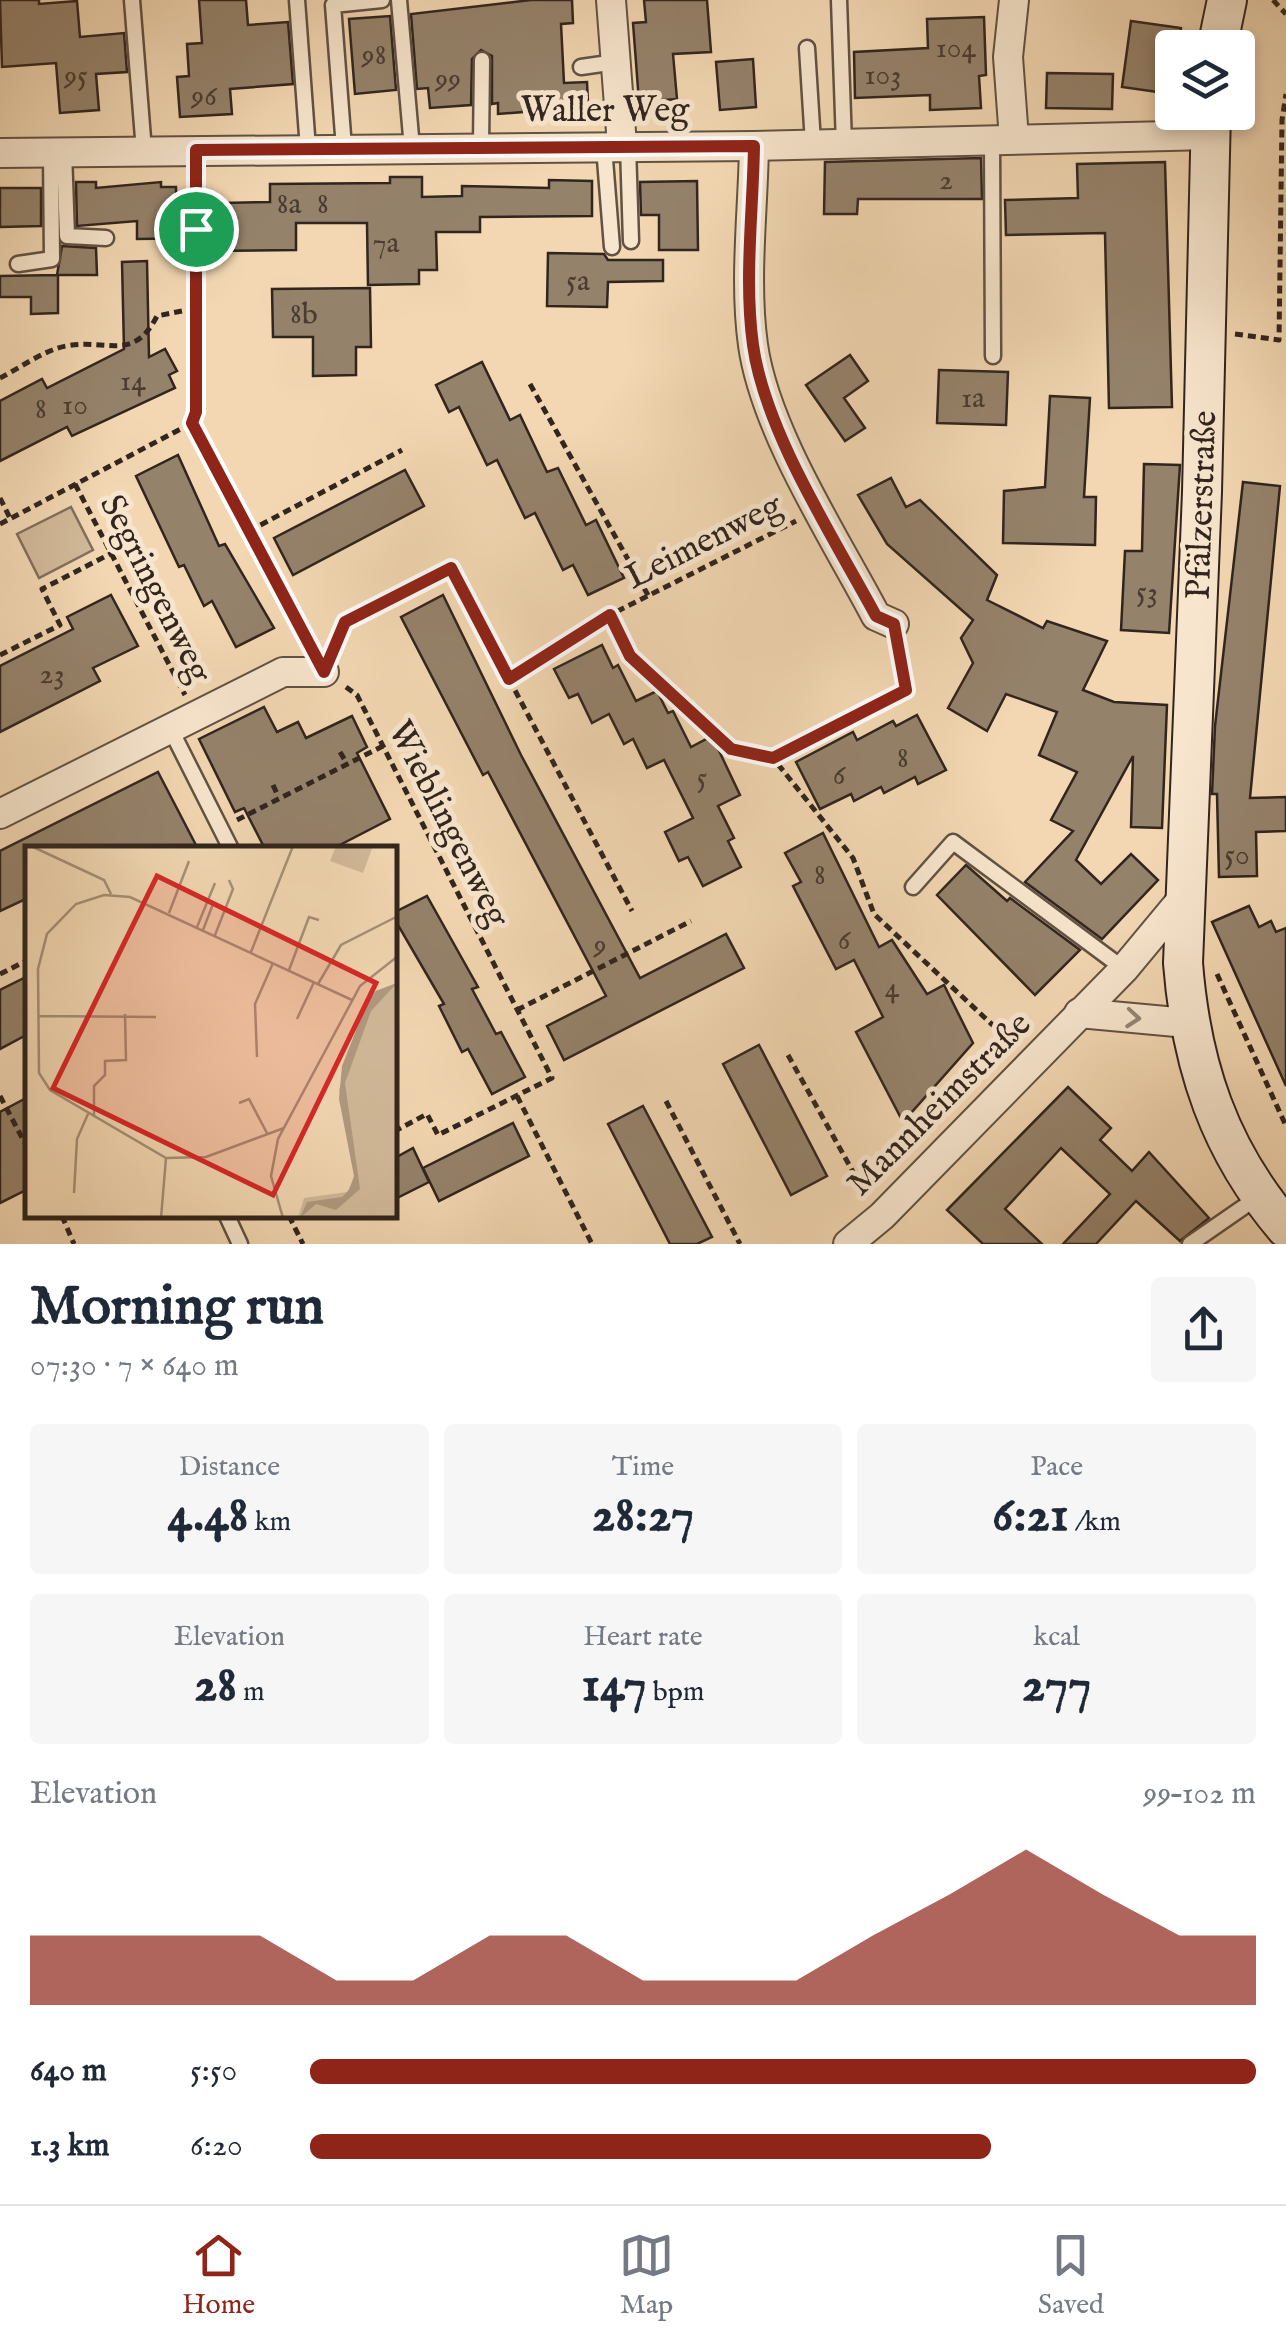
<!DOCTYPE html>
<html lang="en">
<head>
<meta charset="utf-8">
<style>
  :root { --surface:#fff; --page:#f6f6f7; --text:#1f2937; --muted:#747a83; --line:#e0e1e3; --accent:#8f2418 }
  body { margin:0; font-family:"IM FELL English",serif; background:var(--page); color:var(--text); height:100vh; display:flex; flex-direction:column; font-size:38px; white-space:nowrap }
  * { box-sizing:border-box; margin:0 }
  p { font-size:32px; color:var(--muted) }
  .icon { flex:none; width:55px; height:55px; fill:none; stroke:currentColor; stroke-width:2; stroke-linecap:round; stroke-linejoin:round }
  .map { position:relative; height:1244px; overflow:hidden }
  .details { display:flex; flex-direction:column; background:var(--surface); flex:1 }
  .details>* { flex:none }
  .buttons { position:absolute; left:1155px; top:30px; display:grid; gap:20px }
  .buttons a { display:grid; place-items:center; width:100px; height:100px; border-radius:10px; background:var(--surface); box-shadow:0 5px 15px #0003; font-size:50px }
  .pin { position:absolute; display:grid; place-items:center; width:85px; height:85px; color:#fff; margin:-42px; border:5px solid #fff; border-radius:50%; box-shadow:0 2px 10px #0007 }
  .round { display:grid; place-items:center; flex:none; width:105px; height:105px; border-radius:10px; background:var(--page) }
  .overview { display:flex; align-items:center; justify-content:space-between; height:170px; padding:0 30px }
  h1 { font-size:55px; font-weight:700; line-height:75px }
  .stats { display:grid; grid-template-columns:repeat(3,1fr); gap:15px; height:170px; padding:10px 30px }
  .stats div { display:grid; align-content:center; border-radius:10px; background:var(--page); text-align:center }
  .stats b { font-size:50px; font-weight:700 }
  .stats small { font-size:28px; font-weight:400 }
  .stats p { font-size:28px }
  .chart { height:280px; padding:20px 30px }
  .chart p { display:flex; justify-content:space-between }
  .chart svg { width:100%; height:180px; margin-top:10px; fill:var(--accent); opacity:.7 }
  ul { padding:0 30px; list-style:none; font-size:32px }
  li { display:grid; grid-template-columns:160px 120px 1fr; align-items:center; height:75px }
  li i { height:25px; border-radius:12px; background:var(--accent) }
  .tab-bar { display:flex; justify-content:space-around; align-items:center; height:140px; border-top:2px solid var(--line); background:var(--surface); font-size:28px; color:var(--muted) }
  .tab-bar a { display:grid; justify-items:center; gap:5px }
  .tab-bar .on { color:var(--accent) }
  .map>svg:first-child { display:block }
  .green { fill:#d1b999; stroke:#816f5c; stroke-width:2.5 }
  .building { fill:#95826b; stroke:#31251e; stroke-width:2.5 }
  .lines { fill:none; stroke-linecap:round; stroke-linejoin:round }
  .lane-casing { stroke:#615243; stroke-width:19 }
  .street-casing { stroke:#615243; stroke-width:32 }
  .secondary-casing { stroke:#31251e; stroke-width:42 }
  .path { stroke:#31251e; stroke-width:5; stroke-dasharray:8 5; stroke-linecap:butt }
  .lane { stroke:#f7e5cd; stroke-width:14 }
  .street { stroke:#f7e5cd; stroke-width:28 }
  .secondary { stroke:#f7e5cd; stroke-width:38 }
  .oneway { stroke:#948576 }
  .route-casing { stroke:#fff; stroke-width:20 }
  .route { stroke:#8f2418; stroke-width:12 }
  .labels { text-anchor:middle; stroke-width:10; stroke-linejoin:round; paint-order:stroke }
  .number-label { font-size:30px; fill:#4a3c31 }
  .street-label { font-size:35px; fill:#31251e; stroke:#f7e5cd }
  .inset-road { fill:none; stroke:#a59077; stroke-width:2.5 }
  .view { fill:#d62828; fill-opacity:0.15; stroke:#d62828; stroke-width:5 }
  .inset-edge { fill:none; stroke:#31251e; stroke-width:5 }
</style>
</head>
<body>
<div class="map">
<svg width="1286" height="1244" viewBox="0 0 1286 1244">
  <rect width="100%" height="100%" fill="#f2d7b2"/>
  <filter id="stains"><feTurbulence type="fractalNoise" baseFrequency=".002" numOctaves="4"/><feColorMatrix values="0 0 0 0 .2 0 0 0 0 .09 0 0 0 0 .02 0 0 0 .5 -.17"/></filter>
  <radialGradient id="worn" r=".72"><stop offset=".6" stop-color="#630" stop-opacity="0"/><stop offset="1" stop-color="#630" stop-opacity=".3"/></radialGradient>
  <path class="green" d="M71,507L93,550L39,578L17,534Z"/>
  <g class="building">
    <path d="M0,0H39V4L77,1L80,37L124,33L127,72L96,74L99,110L60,113L56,63L2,67Z"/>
    <path d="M199,0H246L248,25L288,22L293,84L230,89L232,114L180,117L177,77L189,76L187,44L202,43Z"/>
    <path d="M531,0H572L573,23L561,24L564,83L587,82L588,103L523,107V112L498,114V103L492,104V56L481,50L472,59L471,105L430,108L428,88L417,89L411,14Z"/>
    <path d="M644,0H707L711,52L673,54L677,99L639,102L633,23L646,22Z"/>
    <path d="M390,16L396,90L355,94L349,19Z"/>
    <path d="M984,17L986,75L979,76L981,108L930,110V95L855,98L854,52L928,48L927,19Z"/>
    <path d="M1131,21L1181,28L1178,48H1172V94L1122,87Z"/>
    <path d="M753,59L756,107L720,110L716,62Z"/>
    <path d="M1047,73L1113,74L1112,109L1046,108Z"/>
    <path d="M981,158L982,199H858L857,214H824L825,162Z"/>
    <path d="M1165,162L1172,407L1109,408L1105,233L1006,235L1005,200L1078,198L1077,164Z"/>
    <path d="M390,177H422V197L462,196V186L549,188V180L592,181V216L480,217V232H436L437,270H419V284L368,285L367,223H296V250L206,251V238L137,239V221L77,226L76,182H96V188L161,182V187H176V204L270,202V184L390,183Z"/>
    <path d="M697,181L698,250H659V215H641L640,182Z"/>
    <path d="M0,188H41V226L0,227Z"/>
    <path d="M62,246L96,248L97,275H58V313L31,314V297H0V276L57,275Z"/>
    <path d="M548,253L604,254L608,260H663V281L608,282L607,307L547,306Z"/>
    <path d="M147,261L149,357L165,349L177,371L169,375L175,388L72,436L67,427L0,461V401L42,379L47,388L124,349L122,262Z"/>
    <path d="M370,288L371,347H356V375L313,376V337H273L272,289Z"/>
    <path d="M850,355L868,381L844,398L865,428L845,441L806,385Z"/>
    <path d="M482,362L510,420L520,415L547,472L558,468L586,525L596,520L624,578L588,595L573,565L563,570L535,513L525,518L497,460L487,465L459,407L449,412L436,385Z"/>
    <path d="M939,370L1008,372L1006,425L937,423Z"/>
    <path d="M1050,396L1090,398L1084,497H1096L1095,545L1003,543L1004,491L1045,487Z"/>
    <path d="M178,455L219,546L225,544L274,628L236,647L212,601L204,606L184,565L179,567L136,476Z"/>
    <path d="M1144,464L1180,465L1169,633L1121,630L1125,551H1142Z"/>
    <path d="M405,470L424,506L293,575L274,538Z"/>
    <path d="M891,478L906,507L920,500L997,575L987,600L1043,628L1047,621L1107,641L1083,690L1114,702L1167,705L1162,828L1131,827L1133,756L1076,860L1101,884L1131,854L1158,880L1102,939L1025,882L1073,831L1051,820L1077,772L1039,755L1057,712L1006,694L987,731L948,708L973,663L961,638L973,620L887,544L858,495Z"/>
    <path d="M1243,482L1280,486L1250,798L1286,797V831L1256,832L1257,876L1219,877L1217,794H1212L1215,726Z"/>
    <path d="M111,595L138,646L93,668L100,681L0,732V666L73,629L67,617Z"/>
    <path d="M443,595L521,755L640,978L726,934L744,968L564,1060L547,1026L606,996L488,772L483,775L401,617Z"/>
    <path d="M602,645L613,668L618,665L636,701L657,691L668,713L673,711L691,747L712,736L740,795L718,806L734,838L728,841L741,867L703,886L688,857L679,861L665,832L693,818L664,760L647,768L633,739L624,744L609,714L592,723L578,694L569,698L554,669Z"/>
    <path d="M264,707L277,732L298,722L306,738L352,716L367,747L357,753L390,819L332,849H265L244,808L235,812L199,739Z"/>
    <path d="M917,715L946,770L918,784L915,777L884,793L881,787L854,801L851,794L820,809L796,762L853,732L857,740L893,721L896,726Z"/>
    <path d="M158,772L198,849H28V898L0,911V851Z"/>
    <path d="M823,833L879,947L892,940L927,994L944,985L973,1043L903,1122L856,1032L883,1017L854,960L836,969L793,886L801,882L785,853Z"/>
    <path d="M966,865L1007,901L1010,898L1080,950L1035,995L937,895Z"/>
    <path d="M427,896L478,987L472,989L496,1034L501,1032L525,1077L492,1094L468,1049L462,1052L439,1006L444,1004L395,920V912Z"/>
    <path d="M1249,906L1259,927L1271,921L1276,932L1286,928V1086L1212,922Z"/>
    <path d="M28,976V1034L0,1049V990Z"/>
    <path d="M759,1045L827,1176L791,1195L723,1064Z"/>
    <path d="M1068,1087L1111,1128L1100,1140L1132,1171L1149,1152L1209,1218L1180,1241L1136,1201L1096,1244H1063L1110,1194L1061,1148L1005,1209L1042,1244H983L947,1210Z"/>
    <path d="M28,1097V1189L0,1203V1112Z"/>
    <path d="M643,1106L712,1237L697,1244H670L608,1124Z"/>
    <path d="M513,1123L529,1156L439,1201L423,1168Z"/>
    <path d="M413,1148L429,1182L395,1199V1158Z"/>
  </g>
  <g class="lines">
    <defs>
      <g id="lane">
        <path d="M132,0L144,151"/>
        <path d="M297,0L308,149"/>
        <path d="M399,0L412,148"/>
        <path d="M839,0L844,144"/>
        <path d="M807,48L813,143"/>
        <path d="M581,67L616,62"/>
        <path d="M992,139L993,356"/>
        <path d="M628,146L631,241"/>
        <path d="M481,147L482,60"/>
        <path d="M604,147L612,247"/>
        <path d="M344,148L333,5L382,0"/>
        <path d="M64,152L67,236L106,238"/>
        <path d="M18,264L52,259L51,152"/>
        <path d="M170,728L231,849"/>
        <path d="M913,887L953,842L1124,969"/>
        <path d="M227,1216L240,1244"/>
        <path d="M1190,1244L1258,1197"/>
      </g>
      <g id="street">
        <path d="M611,0L622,145"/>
        <path d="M1014,0L1008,57L1014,139"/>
        <path d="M754,146C753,211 744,281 753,345C765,431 835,538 876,616L894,624"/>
        <path d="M0,153L754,146L1210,135"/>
        <path d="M0,814L283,672H324"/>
        <path d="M1079,1013L1187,1023"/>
        <path d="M848,1244L882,1216L1124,969L1183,898"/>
      </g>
      <g id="secondary">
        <path d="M1217,48L1227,0"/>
        <path d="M1211,112L1202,492L1183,963C1191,1065 1219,1150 1286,1228"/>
      </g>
    </defs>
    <use href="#lane" class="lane-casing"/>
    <use href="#street" class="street-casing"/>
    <use href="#secondary" class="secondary-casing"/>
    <g class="path">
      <path d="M1273,0L1286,14"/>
      <path d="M1235,334L1279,340L1282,120L1286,94"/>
      <path d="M0,378C20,368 44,350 66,346C107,338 133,363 157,316L197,308"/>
      <path d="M530,384L649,597"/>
      <path d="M192,423L310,646"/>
      <path d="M75,484L185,695"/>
      <path d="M0,498L10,518"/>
      <path d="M0,524L192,423L196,412V174"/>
      <path d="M249,531L402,450"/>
      <path d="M610,615L630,656L731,749L773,758L853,858L874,914L1015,1046"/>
      <path d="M333,651L345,622L451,568L509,679L610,615L796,521"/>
      <path d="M0,655L60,625L42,589L112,553"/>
      <path d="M509,679L632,911"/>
      <path d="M346,687L357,695L552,1078L438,1135L427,1114L395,1131"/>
      <path d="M340,752L346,762"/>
      <path d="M773,758L906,690L898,648"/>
      <path d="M273,785L278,796"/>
      <path d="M237,820L383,746"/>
      <path d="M0,974L28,960"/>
      <path d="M1217,974L1286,1126"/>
      <path d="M517,1010L691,921"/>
      <path d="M788,1055L867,1197"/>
      <path d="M0,1096L28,1149"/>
      <path d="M517,1096L592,1244"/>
      <path d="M666,1101L740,1244"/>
      <path d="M62,1216L74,1244"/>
      <path d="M289,1216L303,1244"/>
    </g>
    <use href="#lane" class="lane"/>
    <use href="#street" class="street"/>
    <use href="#secondary" class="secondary"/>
  </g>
  <defs><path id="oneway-chevron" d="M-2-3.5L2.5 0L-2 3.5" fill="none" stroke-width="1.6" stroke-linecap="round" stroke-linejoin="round" transform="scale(2.5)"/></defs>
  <use class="oneway" href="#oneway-chevron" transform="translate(1133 1018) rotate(5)"/>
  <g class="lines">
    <defs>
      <path id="route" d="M754,146C753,211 744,281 753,345C765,432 834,538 876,616L894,624L906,690L773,758L731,749L630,656L610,615L509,679L451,568L345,622L324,672L192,423L196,412V150Z"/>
    </defs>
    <use href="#route" class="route-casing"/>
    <use href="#route" class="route"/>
  </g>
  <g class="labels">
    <g class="number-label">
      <text x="956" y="57">104</text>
      <text x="374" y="64">98</text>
      <text x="883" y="84">103</text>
      <text x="76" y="85">95</text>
      <text x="448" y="88">99</text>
      <text x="204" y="105">96</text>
      <text x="946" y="189">2</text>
      <text x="289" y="213">8a</text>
      <text x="323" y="213">8</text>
      <text x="386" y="252">7a</text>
      <text x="578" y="290">5a</text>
      <text x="304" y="323">8b</text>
      <text x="133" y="390">14</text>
      <text x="973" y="407">1a</text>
      <text x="75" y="414">10</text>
      <text x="41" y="418">8</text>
      <text x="1147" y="601">53</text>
      <text x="52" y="683">23</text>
      <text x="903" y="767">8</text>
      <text x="839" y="784">6</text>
      <text x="702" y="787">5</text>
      <text x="1237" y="864">50</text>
      <text x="820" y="884">8</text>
      <text x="844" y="949">6</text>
      <text x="600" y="954">9</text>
      <text x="892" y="997">4</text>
    </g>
    <g class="street-label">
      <text x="605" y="121">Waller Weg</text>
      <text transform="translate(1200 505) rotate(-88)" y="12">Pfälzerstraße</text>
      <text transform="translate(703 540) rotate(-27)" y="12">Leimenweg</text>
      <text transform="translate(157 588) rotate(63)" y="12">Segringenweg</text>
      <text transform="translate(450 823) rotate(63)" y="12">Wieblingenweg</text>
      <text transform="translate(938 1103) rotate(-45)" y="12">Mannheimstraße</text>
    </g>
  </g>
  <g transform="translate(25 846)">
    <rect width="372" height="372" fill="#f2d7b2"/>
    <path d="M311,0H348L338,27L305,15ZM372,137V372H273L279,352L322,346L331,330L314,244L339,159L350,145Z" fill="#d1b999"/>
    <path d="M372,137L346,165L320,237L335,343L311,364L291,358L275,372L282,356L317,351L324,344L329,330L314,253L317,220L341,159L351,145Z" fill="#b09a80"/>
    <path class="inset-road" d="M6,0L79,34L86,48M144,67L164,15M172,81L190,37M178,84L188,58L200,63M190,89L208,43L204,34M226,106L268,0M264,124L284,71L294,74M293,138L316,99L373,70M14,170L131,171M272,173L289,136M232,211L230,158L248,117M214,257L224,253L243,289M69,271V240L80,229V215L101,214L100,168M259,282L181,311L141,312L25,244L14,227L13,123L22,88L51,58L79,49L105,51L327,154M49,347L52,293L63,268M136,372L141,312M258,372L246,330L253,293L335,140L373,110"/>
    <path class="view" d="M132,30L351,137L248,349L28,242Z"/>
    <rect width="372" height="372" class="inset-edge"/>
  </g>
  <rect width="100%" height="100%" filter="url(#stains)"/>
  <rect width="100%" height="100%" fill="url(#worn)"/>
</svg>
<div class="buttons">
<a><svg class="icon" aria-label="layers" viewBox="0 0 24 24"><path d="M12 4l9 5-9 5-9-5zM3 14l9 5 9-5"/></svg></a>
</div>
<div class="pin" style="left:196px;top:229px;background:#1e9e55"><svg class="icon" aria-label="arrive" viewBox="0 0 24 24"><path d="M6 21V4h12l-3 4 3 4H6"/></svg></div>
</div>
<section class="details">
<div class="overview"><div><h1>Morning run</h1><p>07:30 · 7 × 640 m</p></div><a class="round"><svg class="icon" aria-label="share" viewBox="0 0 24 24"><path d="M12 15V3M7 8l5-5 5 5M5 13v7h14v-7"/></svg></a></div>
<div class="stats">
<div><p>Distance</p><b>4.48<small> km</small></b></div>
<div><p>Time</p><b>28:27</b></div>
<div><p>Pace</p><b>6:21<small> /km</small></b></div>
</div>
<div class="stats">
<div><p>Elevation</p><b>28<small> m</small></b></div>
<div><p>Heart rate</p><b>147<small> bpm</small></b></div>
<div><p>kcal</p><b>277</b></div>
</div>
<div class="chart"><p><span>Elevation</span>99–102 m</p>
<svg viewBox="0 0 160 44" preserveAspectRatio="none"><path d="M0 44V27L10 27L20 27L30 27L40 38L50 38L60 27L70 27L80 38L90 38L100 38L110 27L120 17L130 6L140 17L150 27L160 27V44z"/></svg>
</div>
<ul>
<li><b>640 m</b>5:50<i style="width:100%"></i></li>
<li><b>1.3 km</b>6:20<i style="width:72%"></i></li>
</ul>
</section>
<nav class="tab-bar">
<a class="on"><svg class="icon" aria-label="home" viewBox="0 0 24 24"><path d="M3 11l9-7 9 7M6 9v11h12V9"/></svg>Home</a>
<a><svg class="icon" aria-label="map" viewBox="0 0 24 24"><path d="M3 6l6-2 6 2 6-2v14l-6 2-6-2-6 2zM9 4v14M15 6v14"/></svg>Map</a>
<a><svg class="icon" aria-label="saved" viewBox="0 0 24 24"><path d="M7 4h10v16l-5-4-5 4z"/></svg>Saved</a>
</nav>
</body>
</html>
